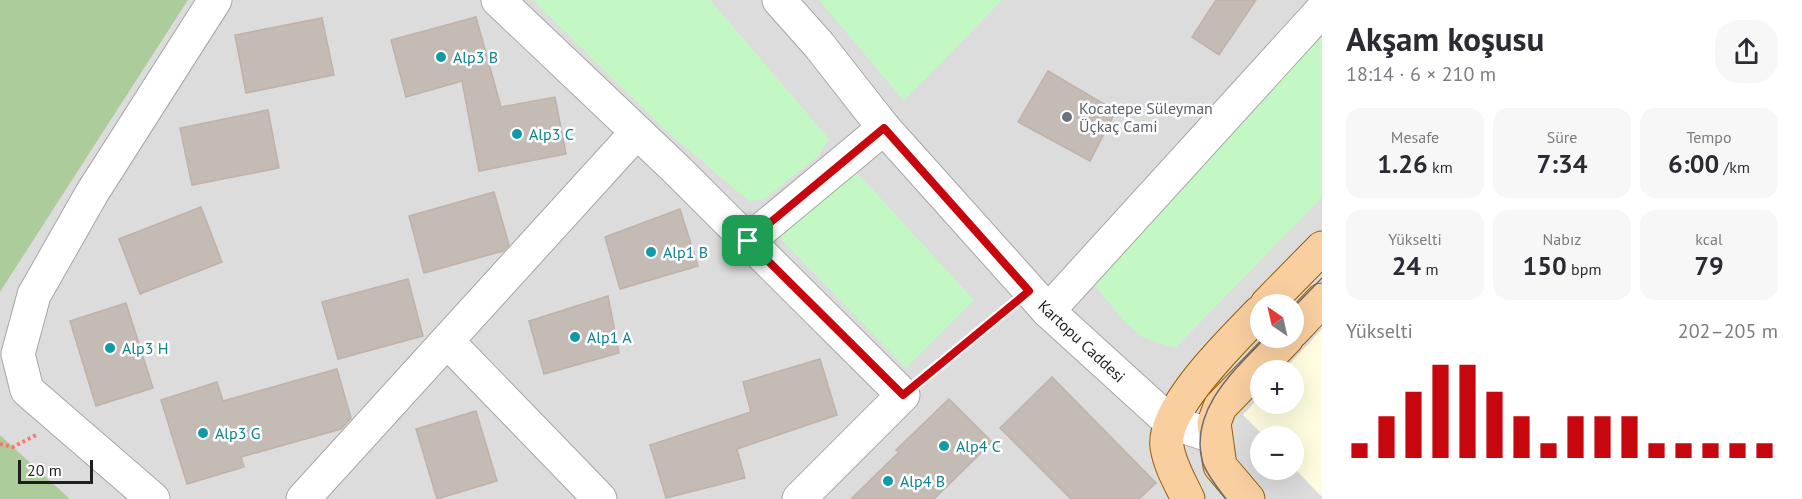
<!DOCTYPE html>
<html lang="tr">
<head>
<meta charset="utf-8">
<style>
  :root { --surface:#fff; --page:#f7f7f7; --text:#2b2b33; --muted:#7c7c81; --accent:#c7060e }
  body { margin:0; font-family:"PT Sans",sans-serif; background:var(--page); color:var(--text); height:100vh; display:flex; flex-direction:column; font-size:22px; white-space:nowrap }
  * { box-sizing:border-box; margin:0 }
  p { font-size:20px; color:var(--muted) }
  .icon { flex:none; width:33px; height:33px; fill:none; stroke:currentColor; stroke-width:2; stroke-linecap:round; stroke-linejoin:round }
  .map { position:relative; flex:1; overflow:hidden }
  .details { display:flex; flex-direction:column; background:var(--surface); width:480px }
  .details>* { flex:none }
  .needle { width:39px; rotate:326deg }
  .buttons { position:absolute; left:1250px; top:294px; display:grid; gap:12px }
  .buttons a { display:grid; place-items:center; width:54px; height:54px; border-radius:50%; background:var(--surface); box-shadow:0 6px 24px #0002; font-size:30px }
  .scale { position:absolute; left:18px; bottom:15px; width:75px; box-sizing:border-box; padding-left:6px; border:3px solid #1f1f1f; border-top:0; font-size:16px; line-height:21px; white-space:nowrap; color:#1f1f1f; -webkit-text-stroke:4px #fff; paint-order:stroke }
  .pin { position:absolute; display:grid; place-items:center; width:51px; height:51px; color:#fff; margin:-26px; border-radius:12px; box-shadow:0 3px 9px #0006 }
  .round { display:grid; place-items:center; flex:none; width:63px; height:63px; border-radius:24px; background:var(--page) }
  .overview { display:flex; align-items:center; justify-content:space-between; height:102px; padding:0 24px }
  h1 { font-size:33px; font-weight:700; line-height:45px }
  .metrics { display:grid; grid-template-columns:repeat(3,1fr); gap:9px; height:102px; padding:6px 24px }
  .metrics div { display:grid; align-content:center; border-radius:15px; background:var(--page); text-align:center }
  .metrics b { font-size:26px; font-weight:700 }
  .metrics small { font-size:16px; font-weight:400 }
  .metrics p { font-size:16px }
  .chart { height:168px; padding:12px 24px }
  .chart p { display:flex; justify-content:space-between }
  .chart svg { width:100%; height:108px; margin-top:6px; stroke:var(--accent); stroke-width:6 }
  main { display:flex; flex:1; min-height:0 }
  .map>svg:first-child { display:block }
  .residential { fill:#dddcdc; fill-rule:evenodd }
  .education { fill:#fefddf }
  .forest { fill:#accd9b }
  .park { fill:#c3f8c5 }
  .building { fill:#c4bbb5; stroke:#c0b2a8; stroke-width:1.5 }
  .lines { fill:none; stroke-linecap:round; stroke-linejoin:round }
  .minor-casing { stroke:#a6a6a6; stroke-width:35 }
  .major-casing { stroke:#945f05; stroke-width:35 }
  .path { stroke:#f57870; stroke-width:4; stroke-dasharray:3 3; stroke-linecap:butt }
  .minor { stroke:#fff; stroke-width:33 }
  .major { stroke:#f9cfa0; stroke-width:33 }
  .tram { stroke:#6d6d6d; stroke-width:1.5 }
  .route-casing { stroke:#fff; stroke-width:12 }
  .route { stroke:#c7060e; stroke-width:8 }
  .culture-dot { fill:#0f9aa8; stroke:#fff; stroke-width:2 }
  .worship-dot { fill:#6b7280; stroke:#fff; stroke-width:2 }
  .labels { text-anchor:middle; stroke-width:5; stroke-linejoin:round; paint-order:stroke }
  .culture-label { font-size:16px; fill:#0d838f; stroke:#fff; text-anchor:start }
  .worship-label { font-size:16px; fill:#5b616d; stroke:#fff; text-anchor:start }
  .street-label { font-size:16px; fill:#1f1f1f; stroke:#fff }
</style>
</head>
<body>
<main>
<div class="map">
<svg width="1322" height="499" viewBox="0 0 1322 499">
  <rect width="100%" height="100%" fill="#efebe5"/>
  <path class="residential" d="M188,0H1322V499H70L0,435V292ZM1260,304H1293V338H1260ZM1260,370H1293V404H1260ZM1260,436H1293V470H1260Z"/>
  <path class="education" d="M1322,329V497L1293,467V436H1264L1243,415L1260,396V404H1293V370H1284Z"/>
  <g class="forest">
    <path d="M0,0H188L0,292Z"/>
    <path d="M0,435L70,499H0Z"/>
  </g>
  <g class="park">
    <path d="M533,0H710L829,139L817,157L764,199L749,201L663,128Z"/>
    <path d="M819,0H1002L904,101Z"/>
    <path d="M1322,22V197L1175,348L1144,338L1125,322L1095,286L1096,271Z"/>
    <path d="M850,167L873,190L974,300L906,368L778,236Z"/>
  </g>
  <g class="building">
    <path d="M1216,0H1256L1219,55L1192,37Z"/>
    <path d="M476,17L501,107L555,97L566,154L479,171L462,81L406,97L391,40Z"/>
    <path d="M322,18L334,75L246,93L235,35Z"/>
    <path d="M1048,71L1116,111L1090,161L1018,122Z"/>
    <path d="M268,110L279,168L192,185L180,128Z"/>
    <path d="M494,192L509,245L503,251L424,273L409,216Z"/>
    <path d="M201,207L222,262L140,294L119,239Z"/>
    <path d="M680,209L698,266L620,289L605,237Z"/>
    <path d="M408,279L423,336L338,359L322,302Z"/>
    <path d="M608,296L619,353L544,374L529,321Z"/>
    <path d="M126,303L153,388L96,406L70,321Z"/>
    <path d="M820,359L837,415L737,449L745,478L666,498L650,445L751,412L743,382Z"/>
    <path d="M337,369L351,418L341,429L241,457L244,467L187,484L161,400L217,382L223,401Z"/>
    <path d="M1052,377L1156,483L1139,499H1071L1000,428Z"/>
    <path d="M949,399L992,442L934,499H851L899,452L896,450Z"/>
    <path d="M476,411L497,481L437,499L416,429Z"/>
  </g>
  <g class="lines">
    <defs>
      <g id="minor">
        <path d="M498,0L674,167L903,395L799,499"/>
        <path d="M779,0L819,45L884,128L1048,311L1170,422L1215,437"/>
        <path d="M748,241L884,128"/>
        <path d="M1048,311L1322,10"/>
        <path d="M447,341L600,499"/>
        <path d="M153,499L27,390L18,354L34,295L92,193L215,0"/>
        <path d="M303,499L636,133"/>
      </g>
      <g id="major">
        <path d="M1267,304L1322,248"/>
        <path d="M1293,331L1322,300"/>
        <path d="M1188,499C1180,482 1170,466 1167,447C1161,409 1234,339 1260,312"/>
        <path d="M1248,499L1220,466L1214,423L1220,407L1287,338"/>
      </g>
    </defs>
    <use href="#minor" class="minor-casing"/>
    <use href="#major" class="major-casing"/>
    <g class="path">
      <path d="M923,378L1008,308"/>
      <path d="M0,444L13,447L36,435"/>
    </g>
    <use href="#minor" class="minor"/>
    <use href="#major" class="major"/>
    <g class="tram">
      <path d="M1293,308L1322,278"/>
      <path d="M1226,499C1218,488 1205,473 1202,460C1190,410 1234,370 1265,338"/>
    </g>
  </g>
  <g class="lines">
    <defs>
      <path id="route" d="M884,128L1029,291L903,395L748,241Z"/>
    </defs>
    <use href="#route" class="route-casing"/>
    <use href="#route" class="route"/>
  </g>
  <g class="culture-dot">
    <circle cx="441" cy="57" r="6"/>
    <circle cx="517" cy="134" r="6"/>
    <circle cx="651" cy="252" r="6"/>
    <circle cx="575" cy="337" r="6"/>
    <circle cx="110" cy="348" r="6"/>
    <circle cx="203" cy="433" r="6"/>
    <circle cx="944" cy="446" r="6"/>
    <circle cx="888" cy="481" r="6"/>
  </g>
  <circle class="worship-dot" cx="1067" cy="117" r="6"/>
  <g class="labels">
    <g class="culture-label">
      <text x="453" y="63">Alp3 B</text>
      <text x="529" y="140">Alp3 C</text>
      <text x="663" y="258">Alp1 B</text>
      <text x="587" y="343">Alp1 A</text>
      <text x="122" y="354">Alp3 H</text>
      <text x="215" y="439">Alp3 G</text>
      <text x="956" y="452">Alp4 C</text>
      <text x="900" y="487">Alp4 B</text>
    </g>
    <g class="worship-label">
      <text x="1079" y="114">Kocatepe Süleyman<tspan x="1079" dy="18">Üçkaç Cami</tspan></text>
    </g>
    <g class="street-label">
      <text transform="translate(1082 341) rotate(43)" y="6">Kartopu Caddesi</text>
    </g>
  </g>
</svg>
<div class="buttons">
<a><svg class="needle" viewBox="-14 -14 28 28"><path d="M0-13l5 13h-10z" fill="#e53935"/><path d="M0 13l5-13h-10z" fill="#7c7c81"/></svg></a>
<a>+</a>
<a>−</a>
</div>
<div class="scale">20 m</div>
<div class="pin" style="left:748px;top:241px;background:#1e9e55"><svg class="icon" aria-label="arrive" viewBox="0 0 24 24"><path d="M6 21V4h12l-3 4 3 4H6"/></svg></div>
</div>
<section class="details">
<div class="overview"><div><h1>Akşam koşusu</h1><p>18:14 · 6 × 210 m</p></div><a class="round"><svg class="icon" aria-label="share" viewBox="0 0 24 24"><path d="M12 15V3M7 8l5-5 5 5M5 13v7h14v-7"/></svg></a></div>
<div class="metrics">
<div><p>Mesafe</p><b>1.26<small> km</small></b></div>
<div><p>Süre</p><b>7:34</b></div>
<div><p>Tempo</p><b>6:00<small> /km</small></b></div>
</div>
<div class="metrics">
<div><p>Yükselti</p><b>24<small> m</small></b></div>
<div><p>Nabız</p><b>150<small> bpm</small></b></div>
<div><p>kcal</p><b>79</b></div>
</div>
<div class="chart"><p><span>Yükselti</span>202–205 m</p>
<svg viewBox="0 0 160 44" preserveAspectRatio="none"><path d="M5 44V38M15 44V27M25 44V17M35 44V6M45 44V6M55 44V17M65 44V27M75 44V38M85 44V27M95 44V27M105 44V27M115 44V38M125 44V38M135 44V38M145 44V38M155 44V38"/></svg>
</div>
</section>
</main>
</body>
</html>
